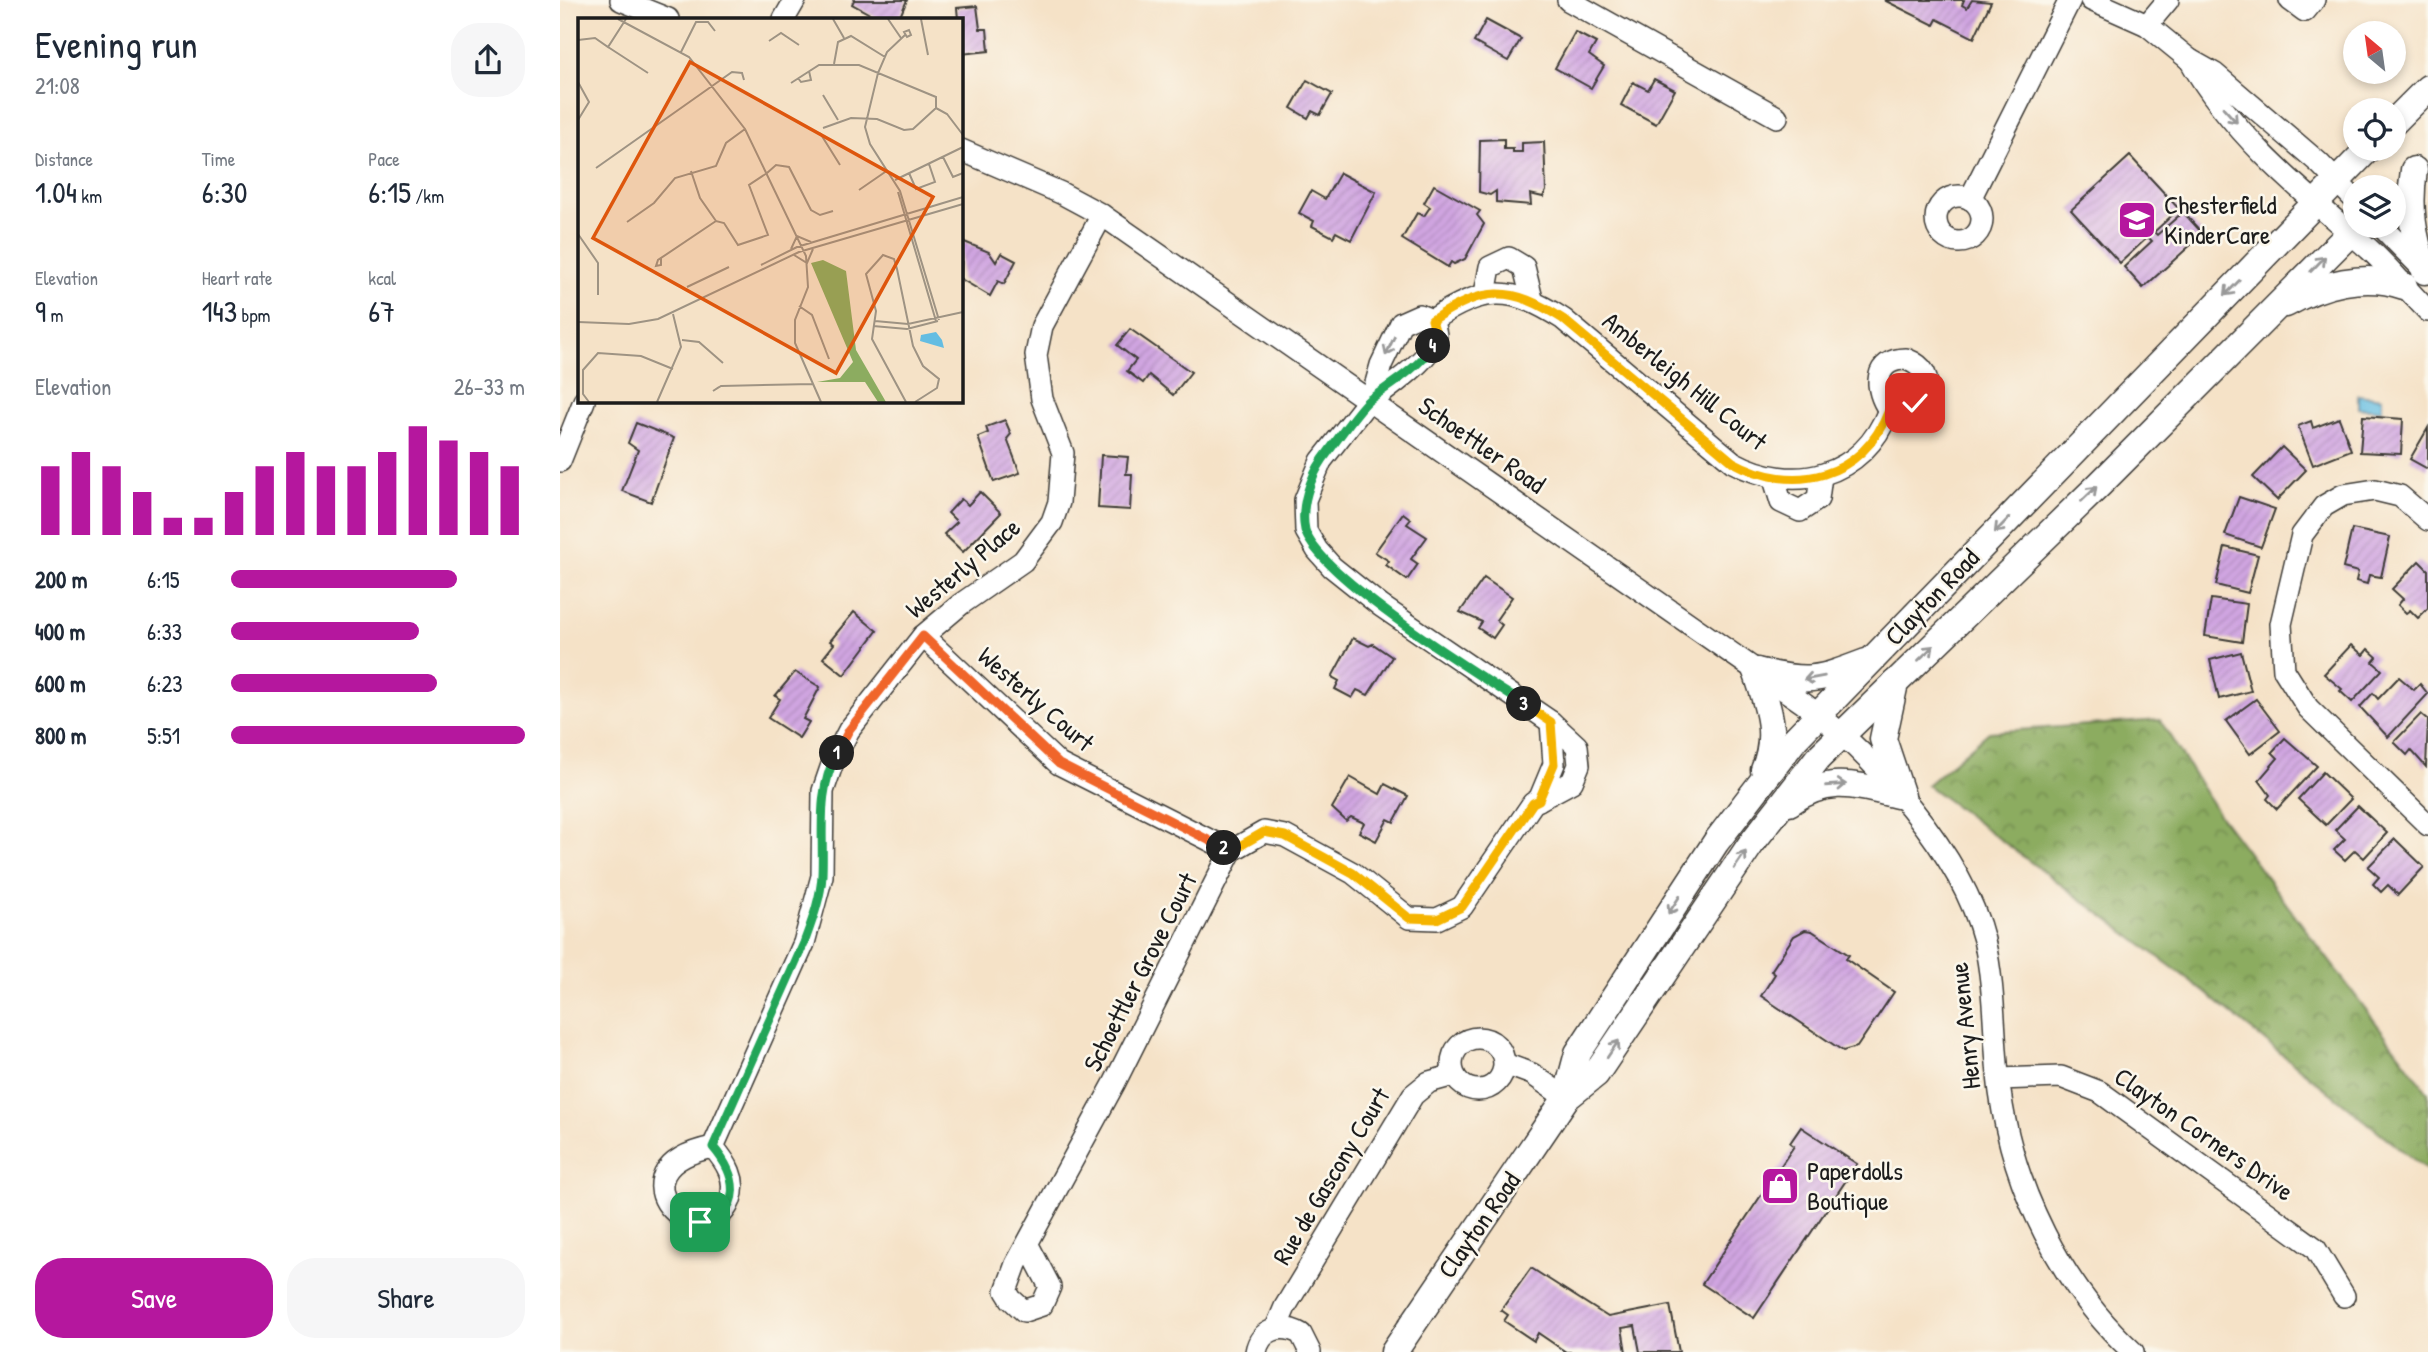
<!DOCTYPE html>
<html lang="en">
<head>
<meta charset="utf-8">
<style>
  :root { --surface:#fff; --page:#f6f6f7; --text:#1f2937; --muted:#747a83; --accent:#b5179e }
  body { margin:0; font-family:"Patrick Hand",sans-serif; background:var(--page); color:var(--text); height:100vh; display:flex; flex-direction:column; font-size:26px; white-space:nowrap }
  * { box-sizing:border-box; margin:0 }
  p { font-size:23px; color:var(--muted) }
  .icon { flex:none; width:38px; height:38px; fill:none; stroke:currentColor; stroke-width:2; stroke-linecap:round; stroke-linejoin:round }
  .map { position:relative; flex:1; overflow:hidden }
  .drawer { display:flex; flex-direction:column; background:var(--surface); width:560px }
  .drawer>* { flex:none }
  .needle { width:46px; rotate:331deg }
  .tools { position:absolute; left:1783px; top:21px; display:grid; gap:14px }
  .tools a { display:grid; place-items:center; width:63px; height:63px; border-radius:50%; background:var(--surface); box-shadow:0 4px 10px #0003; font-size:35px }
  .pin { position:absolute; display:grid; place-items:center; width:60px; height:60px; color:#fff; margin:-30px; border-radius:14px; box-shadow:0 4px 10px #0006 }
  .km { position:absolute; width:35px; height:35px; margin:-18px; border-radius:50%; background:#222; color:#fff; font-size:19px; line-height:35px; text-align:center }
  .round { display:grid; place-items:center; flex:none; width:74px; height:74px; border-radius:28px; background:var(--page) }
  .head { display:flex; align-items:center; justify-content:space-between; height:119px; padding:0 35px }
  h1 { font-size:38px; font-weight:600; line-height:52px }
  .stats { display:grid; grid-template-columns:repeat(3,1fr); gap:10px; height:119px; padding:7px 35px }
  .stats div { display:grid; align-content:center }
  .stats b { font-size:30px; font-weight:600 }
  .stats small { font-size:19px; font-weight:400 }
  .stats p { font-size:19px }
  .chart { height:196px; padding:14px 35px }
  .chart p { display:flex; justify-content:space-between }
  .chart svg { width:100%; height:126px; margin-top:7px; stroke:var(--accent); stroke-width:6 }
  .cta { display:flex; gap:14px; margin-top:auto; padding:14px 35px }
  .cta a { flex:1; height:80px; border-radius:28px; background:var(--accent); color:#fff; font-size:28px; font-weight:600; line-height:80px; text-align:center }
  .cta a+a { background:var(--page); color:var(--text) }
  ul { padding:0 35px; list-style:none; font-size:23px }
  li { display:grid; grid-template-columns:112px 84px 1fr; align-items:center; height:52px }
  li i { height:18px; border-radius:9px; background:var(--accent) }
  main { display:flex; flex:1; min-height:0 }
  .map>svg:first-child { display:block }
  .forest { fill:url(#forest-crowns); stroke:#54643e; stroke-width:2 }
  .water { fill:#64bde2; stroke:#406c7f; stroke-width:2 }
  .building { fill:url(#building-hatch) }
  .lines { fill:none; stroke-linecap:round; stroke-linejoin:round }
  .minor-casing { stroke:#3d3a36; stroke-width:24 }
  .major-casing { stroke:#3d3a36; stroke-width:29 }
  .minor { stroke:#fff; stroke-width:21 }
  .major { stroke:#fff; stroke-width:26 }
  .oneway { stroke:#999 }
  .split-1-casing { stroke:#fff; stroke-width:14 }
  .split-2-casing { stroke:#fff; stroke-width:14 }
  .split-3-casing { stroke:#fff; stroke-width:14 }
  .split-4-casing { stroke:#fff; stroke-width:14 }
  .split-5-casing { stroke:#fff; stroke-width:14 }
  .split-1 { stroke:#22a559; stroke-width:9 }
  .split-2 { stroke:#f0652b; stroke-width:9 }
  .split-3 { stroke:#f5b400; stroke-width:9 }
  .split-4 { stroke:#22a559; stroke-width:9 }
  .split-5 { stroke:#f5b400; stroke-width:9 }
  .labels { text-anchor:middle; stroke-width:5; stroke-linejoin:round; paint-order:stroke }
  .poi-label { font-size:26px; fill:#1c1c1c; stroke:#fbf7ec; text-anchor:start }
  .street-label { font-size:26px; fill:#1c1c1c; stroke:#fbf7ec }
  .inset-road { fill:none; stroke:#9e9383; stroke-width:2 }
  .view { fill:#de560d; fill-opacity:0.15; stroke:#de560d; stroke-width:3.5 }
  .inset-edge { fill:none; stroke:#1c1c1c; stroke-width:3.5 }
</style>
</head>
<body>
<main>
<section class="drawer">
<div class="head"><div><h1>Evening run</h1><p>21:08</p></div><a class="round"><svg class="icon" aria-label="share" viewBox="0 0 24 24"><path d="M12 15V3M7 8l5-5 5 5M5 13v7h14v-7"/></svg></a></div>
<div class="stats">
<div><p>Distance</p><b>1.04<small> km</small></b></div>
<div><p>Time</p><b>6:30</b></div>
<div><p>Pace</p><b>6:15<small> /km</small></b></div>
</div>
<div class="stats">
<div><p>Elevation</p><b>9<small> m</small></b></div>
<div><p>Heart rate</p><b>143<small> bpm</small></b></div>
<div><p>kcal</p><b>67</b></div>
</div>
<div class="chart"><p><span>Elevation</span>26–33 m</p>
<svg viewBox="0 0 160 44" preserveAspectRatio="none"><path d="M5 44V20M15 44V15M25 44V20M35 44V29M45 44V38M55 44V38M65 44V29M75 44V20M85 44V15M95 44V20M105 44V20M115 44V15M125 44V6M135 44V11M145 44V15M155 44V20"/></svg>
</div>
<ul>
<li><b>200 m</b>6:15<i style="width:77%"></i></li>
<li><b>400 m</b>6:33<i style="width:64%"></i></li>
<li><b>600 m</b>6:23<i style="width:70%"></i></li>
<li><b>800 m</b>5:51<i style="width:100%"></i></li>
</ul>
<div class="cta"><a>Save</a><a>Share</a></div>
</section>
<div class="map">
<svg width="1868" height="1352" viewBox="0 0 1868 1352">
  <defs>
    <pattern id="forest-crowns" width="20" height="18" patternUnits="userSpaceOnUse" patternTransform="scale(1.75)"><rect width="20" height="18" fill="#8cac60"/><path d="M2 6a3 3 0 1 1 6 0M12 15a3 3 0 1 1 6 0" fill="none" stroke="#728b4e"/></pattern>
    <pattern id="building-hatch" width="6" height="6" patternUnits="userSpaceOnUse" patternTransform="scale(1.75)"><rect width="6" height="6" fill="#d0a5e1"/><path d="M-1 1l2-2M0 6l6-6M5 7l2-2" fill="none" stroke="#b28dc0"/></pattern>
  </defs>
  <rect width="100%" height="100%" fill="#fbf7ec"/>
  <filter id="ink" filterUnits="userSpaceOnUse"><feTurbulence type="fractalNoise" baseFrequency=".0143" numOctaves="2"/><feDisplacementMap in="SourceGraphic" scale="14" xChannelSelector="R" yChannelSelector="G"/><feConvolveMatrix kernelMatrix="1 2 1 2 8 2 1 2 1" color-interpolation-filters="sRGB"/></filter>
  <filter id="wash" filterUnits="userSpaceOnUse"><feTurbulence type="fractalNoise" baseFrequency=".00686" numOctaves="4" result="noise"/><feDisplacementMap in="SourceGraphic" scale="28" xChannelSelector="R" yChannelSelector="G"/><feGaussianBlur stdDeviation="1.57" result="paint"/><feColorMatrix in="noise" values="0 0 0 0 0 0 0 0 0 0 0 0 0 0 0 0 0 1.4 0 .05"/><feComposite in="paint" operator="in"/></filter>
  <g filter="url(#wash)">
    <rect width="100%" height="100%" fill="#f5e2c7"/>
    <path class="forest" d="M1600,720L1658,813L1868,1092V1171L1628,979L1367,785L1429,732Z"/>
    <path class="water" d="M1798,395L1822,398V410L1798,408Z"/>
    <g id="blocks">
      <g class="building">
        <path d="M294,0H347L339,19H319L292,4Z"/>
        <path d="M1324,0H1404L1402,5L1407,8L1412,0L1431,2L1414,38L1377,19L1374,25Z"/>
        <path d="M417,6L420,29H427L429,51L401,54V19H398L397,8Z"/>
        <path d="M926,20L961,39L948,61L914,42Z"/>
        <path d="M1015,32L1036,43L1029,55L1044,66L1031,88L995,68Z"/>
        <path d="M1094,79L1115,90L1096,124L1061,105L1073,82L1088,90Z"/>
        <path d="M747,80L772,94L760,115L752,111L748,118L731,108Z"/>
        <path d="M944,139V149H953V152H962V143L984,142L986,191L983,197L970,194L971,205L936,202V191L930,195L919,192L920,140Z"/>
        <path d="M1570,156L1619,209L1594,232L1597,235L1623,212L1643,234L1583,288L1564,267L1592,241L1588,237L1560,263L1511,210Z"/>
        <path d="M780,173L816,192L791,240L776,232L773,237L752,226L754,221L739,213L751,191L765,199Z"/>
        <path d="M874,185L920,211L917,215L924,224L905,259L894,264L891,262L888,267L842,239L857,213L864,216L870,207L864,203Z"/>
        <path d="M402,241L429,252L436,262L441,253L456,261L444,284L438,281L430,296L401,279Z"/>
        <path d="M570,329L631,372L613,395L589,375L583,383L567,371L576,360L557,345Z"/>
        <path d="M1803,416L1843,419L1841,454L1800,452Z"/>
        <path d="M1779,418L1791,450L1753,465L1738,426L1751,421L1753,428Z"/>
        <path d="M445,420L451,434L447,439L460,473L434,482L418,437L428,433L426,427Z"/>
        <path d="M76,423L114,438L91,502L62,491L78,450L68,443Z"/>
        <path d="M1868,428V469L1850,459Z"/>
        <path d="M1722,447L1746,470L1717,500L1693,477Z"/>
        <path d="M541,455L568,457L566,474H572L570,510L538,508Z"/>
        <path d="M420,492L441,513L403,552L384,534L397,522L388,513L401,499L408,505Z"/>
        <path d="M1679,497L1715,509L1701,547L1665,535Z"/>
        <path d="M843,513L851,519L847,524L867,537L851,559L858,564L847,580L826,565L829,561L815,552Z"/>
        <path d="M1792,529L1830,537L1821,577L1809,575L1807,584L1796,581L1798,572L1783,568Z"/>
        <path d="M1665,547L1698,555L1688,593L1656,585Z"/>
        <path d="M1859,561L1868,570V608L1858,618L1850,610L1846,613L1838,605L1843,599L1832,589Z"/>
        <path d="M924,578L952,597L936,620L942,625L933,638L918,628L922,622L900,612Z"/>
        <path d="M1651,599L1687,604L1682,642L1645,636Z"/>
        <path d="M294,612L317,631L284,675L263,658L274,644L270,641Z"/>
        <path d="M793,638L809,646L813,644L832,657L808,695L797,690L792,698L775,689L779,681L772,677Z"/>
        <path d="M1791,645L1803,655L1808,649L1817,657L1813,662L1822,670L1792,702L1780,691L1782,689L1764,674Z"/>
        <path d="M1681,652L1691,691L1659,699L1650,660Z"/>
        <path d="M235,672L260,687L243,719L249,722L239,738L208,718L220,699L215,696Z"/>
        <path d="M1839,677L1854,690L1860,684L1868,694L1828,737L1800,707L1813,693L1818,699Z"/>
        <path d="M1696,699L1720,731L1690,754L1666,721Z"/>
        <path d="M1861,714L1868,720L1866,767L1851,750L1847,755L1834,742Z"/>
        <path d="M1725,738L1757,766L1717,809L1707,799L1710,795L1699,780L1718,758L1712,752Z"/>
        <path d="M1763,772L1791,799L1766,825L1738,799Z"/>
        <path d="M790,777L820,794L825,784L848,796L834,822L828,819L816,841L799,832L804,823L791,817L786,821L772,808Z"/>
        <path d="M1798,806L1827,833L1804,858L1795,850L1785,860L1774,850L1785,839L1775,830Z"/>
        <path d="M1835,839L1864,867L1838,895L1828,885L1821,892L1813,884L1819,877L1808,867Z"/>
        <path d="M1245,930L1252,931L1289,955L1286,959L1334,992L1297,1047L1283,1051L1201,996L1215,974L1211,971L1234,936Z"/>
        <path d="M1241,1127L1297,1164L1194,1318L1142,1284L1234,1146L1230,1143Z"/>
        <path d="M971,1268L1048,1317L1110,1305L1119,1352H1080L1075,1326L1062,1328L1066,1352H1006L978,1333L974,1341L944,1321L948,1315L941,1310Z"/>
      </g>
    </g>
  </g>
  <g filter="url(#ink)">
    <use href="#blocks" fill-opacity="0" stroke="#3d3a36" stroke-width="2"/>
    <g class="lines">
      <defs>
        <g id="minor">
          <path d="M61,0L108,19"/>
          <path d="M1008,0L1217,117"/>
          <path d="M1531,0L1587,25L1630,60L1655,74L1759,163L1796,201"/>
          <path d="M1730,0L1745,11L1754,0"/>
          <path d="M224,19L235,0"/>
          <path d="M1587,25L1608,0"/>
          <path d="M1630,60C1672,135 1745,194 1809,249C1830,268 1848,291 1868,311"/>
          <path d="M401,150L501,193L542,215L1243,703C1313,754 1402,854 1424,940C1436,990 1433,1042 1440,1092C1453,1188 1502,1287 1573,1352"/>
          <circle cx="1399" cy="219" r="23"/>
          <path d="M1410,199L1510,0"/>
          <path d="M1821,226L1864,270"/>
          <path d="M925,294L930,267L949,258L964,267L972,299"/>
          <path d="M872,320C925,286 950,285 1003,319L1173,462C1234,495 1303,478 1329,410"/>
          <path d="M1346,359C1385,374 1361,408 1329,410C1314,389 1313,359 1346,359Z"/>
          <path d="M811,401L821,365L841,323L859,315L872,320"/>
          <path d="M811,401C826,390 876,355 876,336C876,331 873,324 872,320"/>
          <path d="M0,461L24,401"/>
          <path d="M1214,479L1221,502L1240,511L1258,499L1261,476"/>
          <path d="M1868,520L1840,496L1815,490L1783,495L1764,506L1742,535L1721,624L1724,670L1748,708L1868,825"/>
          <path d="M363,636L499,764L671,851"/>
          <path d="M979,800L994,764L991,722"/>
          <circle cx="918" cy="1064" r="26"/>
          <path d="M945,1064L972,1074L1006,1098"/>
          <path d="M1439,1079L1501,1077L1540,1092L1755,1248L1784,1296"/>
          <path d="M153,1147L244,943L262,876L263,791L274,759L289,730L363,636L401,604L463,561L492,522L499,502L503,453L482,399L476,355L482,326L542,215"/>
          <path d="M153,1147C166,1162 178,1180 170,1200C144,1265 41,1170 153,1147Z"/>
          <path d="M468,1245L490,1287L482,1305L464,1311L451,1299L446,1291L456,1264L554,1084L671,851L704,832L725,836L793,873L849,918L877,919L902,907L973,803L1012,782L1019,765L1017,746L991,722L821,606L772,567L757,550L746,531L745,500L761,461L809,400"/>
          <path d="M716,1328L725,1307L853,1095L869,1082L894,1075"/>
          <path d="M696,1352C700,1329 722,1323 741,1334L750,1352"/>
        </g>
        <g id="major">
          <path d="M1834,122L1868,88"/>
          <path d="M1854,170C1848,208 1853,236 1865,271"/>
          <path d="M1726,304C1761,284 1805,272 1844,286"/>
          <path d="M1196,671C1249,683 1256,681 1306,662"/>
          <path d="M1196,671C1208,706 1219,735 1204,770"/>
          <path d="M1229,803C1269,774 1298,786 1342,796L1323,739L1335,683"/>
          <path d="M1006,1098L1018,1053L1156,842L1235,739L1808,149"/>
          <path d="M834,1352L1006,1098L1036,1074L1191,844L1258,758L1540,484L1797,226"/>
        </g>
      </defs>
      <use href="#minor" class="minor-casing"/>
      <use href="#major" class="major-casing"/>
      <use href="#minor" class="minor"/>
      <use href="#major" class="major"/>
    </g>
    <defs><path id="oneway-shaft" d="M-6 0H5M1.5-3L5.5 0L1.5 3" fill="none" stroke-width="1.6" stroke-linecap="round" stroke-linejoin="round" transform="scale(1.75)"/></defs>
    <g class="oneway">
      <use href="#oneway-shaft" transform="translate(1670 115) rotate(48)"/>
      <use href="#oneway-shaft" transform="translate(1758 264) rotate(-46)"/>
      <use href="#oneway-shaft" transform="translate(1672 288) rotate(134)"/>
      <use href="#oneway-shaft" transform="translate(830 346) rotate(115)"/>
      <use href="#oneway-shaft" transform="translate(1529 494) rotate(-44)"/>
      <use href="#oneway-shaft" transform="translate(1442 525) rotate(134)"/>
      <use href="#oneway-shaft" transform="translate(1366 653) rotate(-44)"/>
      <use href="#oneway-shaft" transform="translate(1254 678) rotate(170)"/>
      <use href="#oneway-shaft" transform="translate(1276 785) rotate(-4)"/>
      <use href="#oneway-shaft" transform="translate(1180 860) rotate(-56)"/>
      <use href="#oneway-shaft" transform="translate(1114 905) rotate(123)"/>
      <use href="#oneway-shaft" transform="translate(1053 1049) rotate(-56)"/>
    </g>
  </g>
  <g class="lines" filter="url(#ink)">
    <defs>
      <path id="split-1" d="M140,1222C185,1212 177,1175 153,1147L244,943C252,921 261,898 262,875C264,833 256,792 277,753"/>
      <path id="split-2" d="M277,753L289,730L363,636L499,764L664,848"/>
      <path id="split-3" d="M664,848L671,851L704,832L725,836L793,873L849,918L877,919L902,907L973,803L979,800L994,764L991,722L964,704"/>
      <path id="split-4" d="M873,346C857,369 831,384 809,400C798,409 773,446 763,459C750,478 740,507 745,530C757,575 920,676 964,704"/>
      <path id="split-5" d="M873,346L877,337L872,320C925,286 950,285 1003,319L1173,462C1233,495 1303,479 1329,410L1355,403"/>
    </defs>
    <use href="#split-1" class="split-1-casing"/>
    <use href="#split-2" class="split-2-casing"/>
    <use href="#split-3" class="split-3-casing"/>
    <use href="#split-4" class="split-4-casing"/>
    <use href="#split-5" class="split-5-casing"/>
    <use href="#split-1" class="split-1"/>
    <use href="#split-2" class="split-2"/>
    <use href="#split-3" class="split-3"/>
    <use href="#split-4" class="split-4"/>
    <use href="#split-5" class="split-5"/>
  </g>
  <defs>
    <symbol id="school-square" viewBox="-11 -11 22 22"><rect x="-9" y="-9" width="18" height="18" rx="4" fill="#b5179e" stroke="#fbf7ec"/><path d="M0-5L7-2L0 1L-7-2ZM-4 1L0 2.5L4 1V4Q0 6-4 4Z" fill="#fff"/></symbol>
    <symbol id="shop-square" viewBox="-11 -11 22 22"><rect x="-9" y="-9" width="18" height="18" rx="4" fill="#b5179e" stroke="#fbf7ec"/><path d="M-5-2.5h2.3a2.7 3.5 0 0 1 5.4 0H5L5.5 6h-11ZM-1.5-2.5h3a1.5 2.3 0 0 0-3 0Z" fill="#fff"/></symbol>
  </defs>
  <g fill-rule="evenodd">
    <use href="#school-square" x="1555" y="198" width="44" height="44"/>
    <use href="#shop-square" x="1198" y="1164" width="44" height="44"/>
  </g>
  <g class="labels">
    <g class="poi-label">
      <text x="1604" y="214">Chesterfield<tspan x="1604" dy="30">KinderCare</tspan></text>
      <text x="1247" y="1180">Paperdolls<tspan x="1247" dy="30">Boutique</tspan></text>
    </g>
    <g class="street-label">
      <text transform="translate(1125 381) rotate(39)" y="9">Amberleigh Hill Court</text>
      <text transform="translate(922 445) rotate(35)" y="9">Schoettler Road</text>
      <text transform="translate(403 568) rotate(-40)" y="9">Westerly Place</text>
      <text transform="translate(1372 597) rotate(-46)" y="9">Clayton Road</text>
      <text transform="translate(476 699) rotate(41)" y="9">Westerly Court</text>
      <text transform="translate(580 972) rotate(-63)" y="9">Schoettler Grove Court</text>
      <text transform="translate(1405 1026) rotate(-96)" y="9">Henry Avenue</text>
      <text transform="translate(1644 1134) rotate(35)" y="9">Clayton Corners Drive</text>
      <text transform="translate(771 1176) rotate(-59)" y="9">Rue de Gascony Court</text>
      <text transform="translate(919 1225) rotate(-55)" y="9">Clayton Road</text>
    </g>
  </g>
  <g transform="translate(18 18)">
    <rect width="385" height="385" fill="#f5e2c7"/>
    <path d="M245,242L268,253L278,332L308,384H300L287,364H239L262,360L275,344L233,245Z" fill="#8cac60"/>
    <path d="M358,314L364,322L366,330L342,323L343,317Z" fill="#64bde2"/>
    <path class="inset-road" d="M40,1L111,39L167,111L228,238L230,269L217,302V325L243,384M255,1L266,20M310,1L323,20M343,1L350,37M331,12L333,17L329,19L326,14ZM327,17L309,34L300,55L287,109L292,126L322,173L361,302M0,22L17,20L30,29L48,1M191,23L203,15L221,27M30,29L70,55M103,34L118,4H130L137,13M256,46L260,24L273,18L307,39M220,60L223,64L233,62L231,53M0,64L11,84L0,102M213,65L241,47H281L358,79V90M245,77L260,102M358,90L369,96L385,117M245,110L273,100L299,101L326,112L335,111L358,90M242,115L262,147M365,139L375,159L385,155M18,150L154,54L164,55L166,62M113,153L122,180L138,203M189,155L198,147L211,149L233,192L242,197L255,193M331,155L338,171L357,164L351,146M317,162L385,129M281,172L310,152M320,174L358,303M49,204L76,185L97,160L138,148L148,125L167,111M0,216L20,245V277M213,231L219,218L233,224M216,237L229,245L235,231M83,240V247L78,248L80,242L138,203L146,205L160,227L190,217L171,167L189,155M183,247L219,229L385,179M109,269L151,249M221,288L234,297L251,341M297,303L330,306L385,294M0,304L51,306L80,301L221,234L385,186M295,308L329,311L360,303M104,322L121,324L145,345M141,369L135,373L143,368L235,366M11,384L5,376V352L20,335L63,338L95,351M79,384L103,329L95,296M328,384L294,321L298,293L288,256L305,237L316,241L319,251L335,328L345,348L361,361L359,370L337,384"/>
    <path class="view" d="M112,44L355,179L258,355L15,220Z"/>
    <rect width="385" height="385" class="inset-edge"/>
  </g>
</svg>
<div class="tools">
<a><svg class="needle" viewBox="-14 -14 28 28"><path d="M0-13l5 13h-10z" fill="#e53935"/><path d="M0 13l5-13h-10z" fill="#747a83"/></svg></a>
<a><svg class="icon" aria-label="locate" viewBox="0 0 24 24"><circle cx="12" cy="12" r="6"/><path d="M12 2v4M12 18v4M2 12h4M18 12h4"/></svg></a>
<a><svg class="icon" aria-label="layers" viewBox="0 0 24 24"><path d="M12 4l9 5-9 5-9-5zM3 14l9 5 9-5"/></svg></a>
</div>
<div class="pin" style="left:140px;top:1222px;background:#1e9e55"><svg class="icon" aria-label="arrive" viewBox="0 0 24 24"><path d="M6 21V4h12l-3 4 3 4H6"/></svg></div>
<div class="pin" style="left:1355px;top:403px;background:#d93025"><svg class="icon" aria-label="check" viewBox="0 0 24 24"><path d="M5 12l5 5 9-10"/></svg></div>
<b class="km" style="left:277px;top:753px">1</b>
<b class="km" style="left:664px;top:848px">2</b>
<b class="km" style="left:964px;top:704px">3</b>
<b class="km" style="left:873px;top:346px">4</b>
</div>
</main>
</body>
</html>
